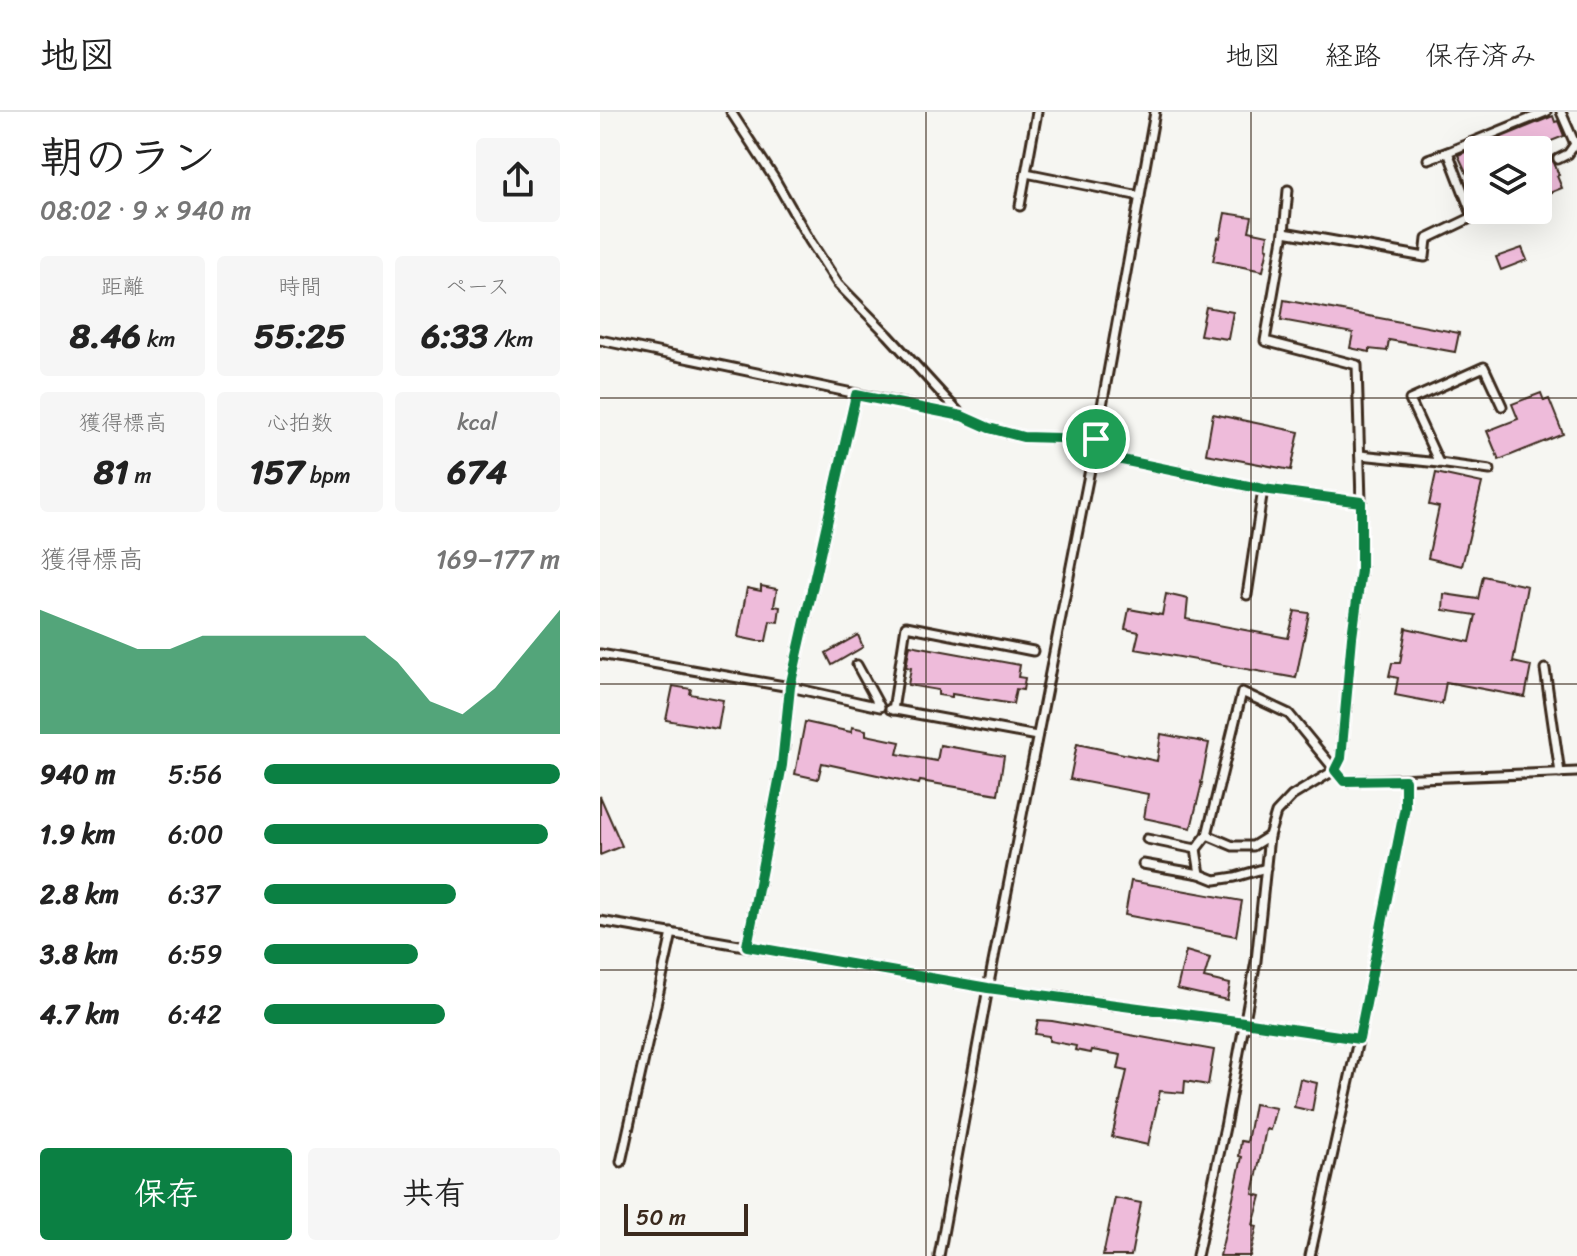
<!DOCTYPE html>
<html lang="ja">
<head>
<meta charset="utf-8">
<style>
  :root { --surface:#fff; --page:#f6f6f6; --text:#222; --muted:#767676; --line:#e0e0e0; --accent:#0b8043 }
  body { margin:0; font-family:Sriracha,"Klee One",sans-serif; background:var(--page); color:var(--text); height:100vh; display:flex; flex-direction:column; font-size:30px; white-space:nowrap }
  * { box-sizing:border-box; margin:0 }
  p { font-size:26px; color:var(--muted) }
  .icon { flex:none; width:44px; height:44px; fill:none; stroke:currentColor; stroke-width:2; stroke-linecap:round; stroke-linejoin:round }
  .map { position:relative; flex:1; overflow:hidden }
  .panel { display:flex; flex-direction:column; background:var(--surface); width:600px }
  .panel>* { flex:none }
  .buttons { position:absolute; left:864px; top:24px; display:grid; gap:16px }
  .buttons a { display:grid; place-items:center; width:88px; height:88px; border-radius:8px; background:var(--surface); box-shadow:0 8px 32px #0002; font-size:40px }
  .scale { position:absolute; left:24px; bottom:20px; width:124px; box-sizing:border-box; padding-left:8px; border:4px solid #3b2a1e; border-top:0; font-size:22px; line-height:28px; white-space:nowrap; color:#3b2a1e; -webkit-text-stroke:6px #f6f6f2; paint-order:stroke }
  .pin { position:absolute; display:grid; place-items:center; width:68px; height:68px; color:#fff; margin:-34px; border:4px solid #fff; border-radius:50%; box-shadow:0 2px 8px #0007 }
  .round { display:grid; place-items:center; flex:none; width:84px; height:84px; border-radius:8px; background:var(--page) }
  .headline { display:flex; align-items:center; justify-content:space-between; height:136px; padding:0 40px }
  h1 { font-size:44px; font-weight:700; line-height:60px }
  .stats { display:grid; grid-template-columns:repeat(3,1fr); gap:12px; height:136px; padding:8px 40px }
  .stats div { display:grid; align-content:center; border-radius:8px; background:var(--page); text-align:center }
  .stats b { font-size:34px; font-weight:700 }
  .stats small { font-size:22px; font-weight:400 }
  .stats p { font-size:22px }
  .chart { height:224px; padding:16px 40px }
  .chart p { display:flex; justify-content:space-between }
  .chart svg { width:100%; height:144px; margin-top:8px; fill:var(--accent); opacity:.7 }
  .button { display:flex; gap:16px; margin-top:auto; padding:16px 40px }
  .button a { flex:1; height:92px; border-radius:8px; background:var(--accent); color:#fff; font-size:32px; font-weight:700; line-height:92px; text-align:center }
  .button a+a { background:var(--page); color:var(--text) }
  ul { padding:0 40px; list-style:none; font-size:26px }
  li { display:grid; grid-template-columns:128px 96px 1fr; align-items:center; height:60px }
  li i { height:20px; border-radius:10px; background:var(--accent) }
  header { display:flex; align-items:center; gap:48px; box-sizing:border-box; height:112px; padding:0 40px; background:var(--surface); border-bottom:2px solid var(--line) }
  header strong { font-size:38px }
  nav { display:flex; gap:44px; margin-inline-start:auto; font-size:28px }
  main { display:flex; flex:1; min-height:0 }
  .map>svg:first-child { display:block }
  .building { fill:#eebbda; stroke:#3b2a1e; stroke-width:2 }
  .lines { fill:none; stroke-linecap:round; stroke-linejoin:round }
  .lane-casing { stroke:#3b2a1e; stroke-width:13 }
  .lane { stroke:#f6f6f2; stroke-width:7 }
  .route-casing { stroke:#fff; stroke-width:16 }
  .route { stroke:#0b8043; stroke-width:10 }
  .grid { fill:none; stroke:#3b2a1e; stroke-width:2; stroke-opacity:0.55 }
</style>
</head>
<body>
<header>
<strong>地図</strong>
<nav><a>地図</a><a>経路</a><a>保存済み</a></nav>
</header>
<main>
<section class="panel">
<div class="headline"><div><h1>朝のラン</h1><p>08:02 · 9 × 940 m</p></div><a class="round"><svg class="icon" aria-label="share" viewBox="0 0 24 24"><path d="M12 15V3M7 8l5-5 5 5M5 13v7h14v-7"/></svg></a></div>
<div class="stats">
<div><p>距離</p><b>8.46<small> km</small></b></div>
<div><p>時間</p><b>55:25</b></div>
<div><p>ペース</p><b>6:33<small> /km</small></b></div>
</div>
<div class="stats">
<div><p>獲得標高</p><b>81<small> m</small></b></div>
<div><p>心拍数</p><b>157<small> bpm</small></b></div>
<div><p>kcal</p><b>674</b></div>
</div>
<div class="chart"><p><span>獲得標高</span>169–177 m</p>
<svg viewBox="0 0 160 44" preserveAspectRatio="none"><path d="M0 44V6L10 10L20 14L30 18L40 18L50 14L60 14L70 14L80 14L90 14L100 14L110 22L120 34L130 38L140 30L150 18L160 6V44z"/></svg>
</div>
<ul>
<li><b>940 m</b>5:56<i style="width:100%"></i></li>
<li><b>1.9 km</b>6:00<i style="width:96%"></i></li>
<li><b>2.8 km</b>6:37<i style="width:65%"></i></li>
<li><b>3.8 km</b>6:59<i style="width:52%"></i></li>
<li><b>4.7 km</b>6:42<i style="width:61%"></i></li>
</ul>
<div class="button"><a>保存</a><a>共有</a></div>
</section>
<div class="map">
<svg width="977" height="1144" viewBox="0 0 977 1144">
  <rect width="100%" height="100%" fill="#f6f6f2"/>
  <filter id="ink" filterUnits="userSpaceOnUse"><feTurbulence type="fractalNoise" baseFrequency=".0125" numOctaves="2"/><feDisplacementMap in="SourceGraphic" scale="16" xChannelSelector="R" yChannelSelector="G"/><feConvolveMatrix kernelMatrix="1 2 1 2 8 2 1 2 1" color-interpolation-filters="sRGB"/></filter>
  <g filter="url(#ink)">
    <g class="building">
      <path d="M953,4L955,10L958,9L964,24L946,31L959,63L957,64L962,76L947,82L942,70L938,72V38H878V59L867,62L858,43Z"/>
      <path d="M625,101L652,105L649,119L668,123L666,135L668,136L663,159L613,149L618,125L620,126Z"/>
      <path d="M922,136L927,148L901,158L896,145Z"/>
      <path d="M684,188L859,221L855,240L789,228L787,239L769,237V240L750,236L753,221L681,208Z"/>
      <path d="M606,195L633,200L628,227L600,223Z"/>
      <path d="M941,281L944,289L949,287L963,322L899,348L887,319L918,307L912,292Z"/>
      <path d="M613,302L699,320L691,358L606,342Z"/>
      <path d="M836,361L882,371L862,454L828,446L839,395L829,393Z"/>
      <path d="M883,464L927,474L913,550L931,554L925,585L846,570L842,592L795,583L798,566L789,564L792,551H800L806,516L870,530L876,503L843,498L844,482L878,487Z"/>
      <path d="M161,474L177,477L174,494L180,495L178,510L170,509L166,529H157L138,525L147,476L161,479Z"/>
      <path d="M566,482L588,487L586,507L688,526L695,499L709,501L696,566L535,537L539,520L525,517L529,497L562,503Z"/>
      <path d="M258,523L263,535L232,553L226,541Z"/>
      <path d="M310,533L420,553L418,565L425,566L423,578L416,577L413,592L352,582V585L338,583V578L308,573L311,556L306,555Z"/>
      <path d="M73,574L91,577L90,582L123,588L118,617L66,608Z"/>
      <path d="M205,610L251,620L252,615L266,618V623L300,630L297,642L337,649L340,633L404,644L398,682L320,669L319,672L222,651L218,667L195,662Z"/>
      <path d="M561,622L609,631L601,671H602L591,716L544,706L548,682L470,667L477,632L557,649Z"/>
      <path d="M0,684L22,734L0,743Z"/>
      <path d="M531,769L642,789L636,824L525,803Z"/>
      <path d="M586,839L610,846L604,866L630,872L627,888L577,877Z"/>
      <path d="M438,908L452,909L614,938L608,973L585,969L584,981L560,979L548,1033L512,1025L527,959L518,957L521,943L492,938L491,941L475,938L476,934L449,929V924L435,922Z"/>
      <path d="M700,967L717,971L712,999L694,995Z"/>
      <path d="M654,992L676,996L670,1018L666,1017L653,1082L661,1084L653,1113L657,1114L650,1144H620L642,1045L639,1044L641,1029L647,1030Z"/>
      <path d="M515,1086L541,1091L531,1144H503Z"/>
    </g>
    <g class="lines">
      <defs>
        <g id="lane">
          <path d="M131,0L174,66L210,129L238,172L288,223L361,303"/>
          <path d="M828,47L848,40"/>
          <path d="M958,47L968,42L975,32L961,0"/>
          <path d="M426,61L540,84"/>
          <path d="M688,78L684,120L665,229L757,253L761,390"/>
          <path d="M420,94L437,0"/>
          <path d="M684,120L825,145L827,127L873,105L848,40L946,0"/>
          <path d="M0,228L362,304L389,316L423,325L496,327"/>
          <path d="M493,342L663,377"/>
          <path d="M760,343L839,351L810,288L884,255L902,294"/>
          <path d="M839,351L890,358"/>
          <path d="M647,483L663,377L761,390V458L752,525L741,646L735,658L692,684L676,701L669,724"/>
          <path d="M0,542L190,575L256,283"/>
          <path d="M945,557L960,661"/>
          <path d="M290,597L437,624"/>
          <path d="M293,598L306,514L433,539"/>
          <path d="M607,723L642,580L689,602L744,669L977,660"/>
          <path d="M547,727L596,737L600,762"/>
          <path d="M596,737L607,723L633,734H653L669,724L656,849L625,1015L597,1144"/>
          <path d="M543,752L600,762L615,768L635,765L666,756"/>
          <path d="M0,809L388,876L644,910L759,927"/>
          <path d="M147,834L182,653L190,575L280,595L257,553"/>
          <path d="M21,1050L72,821"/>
          <path d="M339,1144L388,876L496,327L555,0"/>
          <path d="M710,1144L765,897L805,695V668"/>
        </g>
      </defs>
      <use href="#lane" class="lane-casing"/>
      <use href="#lane" class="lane"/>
    </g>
  </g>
  <g class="lines" filter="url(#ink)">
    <defs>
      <path id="route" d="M256,283L362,304L389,316L423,325L496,327L493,342L663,377L761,390V458L752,525L741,646L735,658L744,669L805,668V695L759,927L644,910L388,876L147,834L182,653L190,575Z"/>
    </defs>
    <use href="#route" class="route-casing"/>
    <use href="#route" class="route"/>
  </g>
  <path class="grid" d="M326,0V1144M651,0V1144M0,286H977M0,572H977M0,858H977"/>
</svg>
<div class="buttons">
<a><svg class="icon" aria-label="layers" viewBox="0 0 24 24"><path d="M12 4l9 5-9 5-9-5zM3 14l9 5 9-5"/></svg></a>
</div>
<div class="scale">50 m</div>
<div class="pin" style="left:496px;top:327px;background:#1e9e55"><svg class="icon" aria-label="arrive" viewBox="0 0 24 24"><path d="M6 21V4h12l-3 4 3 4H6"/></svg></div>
</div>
</main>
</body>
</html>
